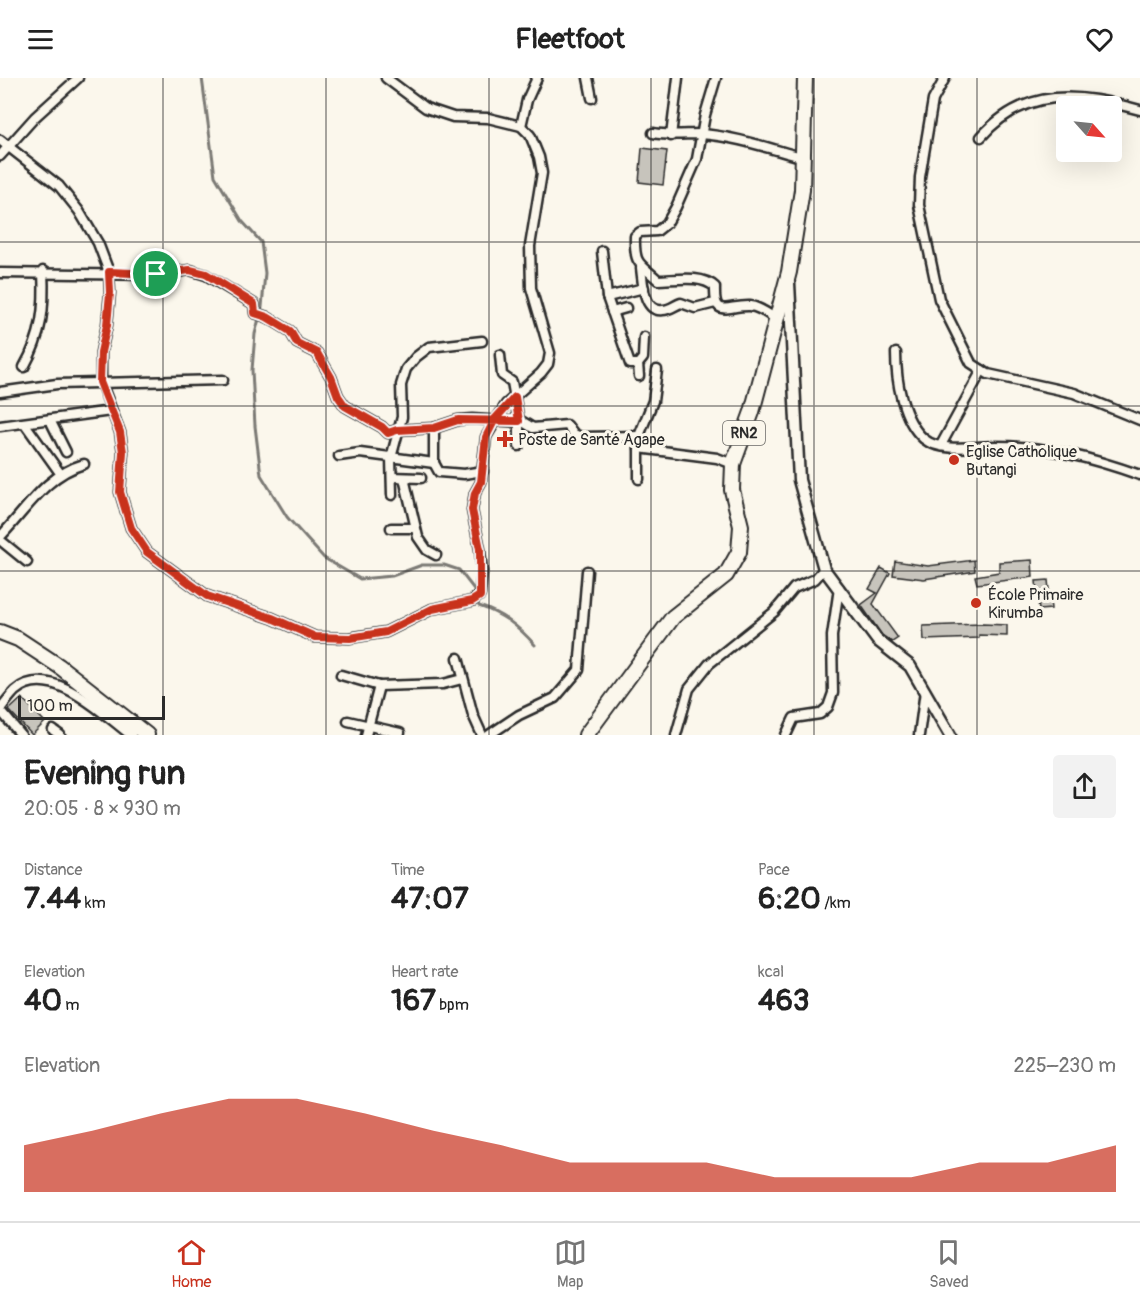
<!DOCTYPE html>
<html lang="en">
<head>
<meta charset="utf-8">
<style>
  :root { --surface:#fff; --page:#f2f2f2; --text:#222; --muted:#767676; --line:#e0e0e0; --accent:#c8321e }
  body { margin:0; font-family:Pangolin,sans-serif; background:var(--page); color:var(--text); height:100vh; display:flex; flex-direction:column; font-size:22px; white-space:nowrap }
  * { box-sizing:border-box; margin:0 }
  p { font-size:20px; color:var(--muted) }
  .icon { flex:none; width:33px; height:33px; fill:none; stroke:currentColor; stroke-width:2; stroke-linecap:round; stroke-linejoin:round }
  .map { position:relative; height:657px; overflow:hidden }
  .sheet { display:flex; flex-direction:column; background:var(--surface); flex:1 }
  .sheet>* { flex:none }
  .needle { width:39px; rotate:117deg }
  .controls { position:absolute; left:1056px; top:18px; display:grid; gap:12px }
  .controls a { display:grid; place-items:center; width:66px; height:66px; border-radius:6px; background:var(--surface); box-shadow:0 6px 24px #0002; font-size:30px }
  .scale { position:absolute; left:18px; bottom:15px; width:147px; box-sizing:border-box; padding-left:6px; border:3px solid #2b2b2b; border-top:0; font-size:16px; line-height:21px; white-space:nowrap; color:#2b2b2b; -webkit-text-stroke:4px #fbf7ec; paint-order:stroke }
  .pin { position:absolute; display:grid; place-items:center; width:51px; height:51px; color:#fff; margin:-26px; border:3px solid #fff; border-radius:50%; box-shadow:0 2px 6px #0007 }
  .round { display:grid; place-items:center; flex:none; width:63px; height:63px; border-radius:6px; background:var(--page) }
  .summary { display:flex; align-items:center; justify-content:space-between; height:102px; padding:0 24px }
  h1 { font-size:33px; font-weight:700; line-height:45px }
  .stats { display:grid; grid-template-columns:repeat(3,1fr); gap:9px; height:102px; padding:6px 24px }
  .stats div { display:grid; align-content:center }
  .stats b { font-size:30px; font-weight:700 }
  .stats small { font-size:16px; font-weight:400 }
  .stats p { font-size:16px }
  .chart { height:168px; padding:12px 24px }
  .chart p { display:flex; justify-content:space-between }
  .chart svg { width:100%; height:108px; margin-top:6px; fill:var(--accent); opacity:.7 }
  header { display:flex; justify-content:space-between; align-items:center; height:78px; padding:0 24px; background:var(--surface); font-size:27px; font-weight:700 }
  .menu { display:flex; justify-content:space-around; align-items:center; height:84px; border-top:2px solid var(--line); background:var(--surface); font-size:16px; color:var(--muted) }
  .menu a { display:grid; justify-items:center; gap:3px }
  .menu .active { color:var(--accent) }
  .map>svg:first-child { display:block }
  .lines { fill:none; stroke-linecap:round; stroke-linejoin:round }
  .stream { stroke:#7b7a75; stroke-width:3 }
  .building { fill:#c7c4bc; stroke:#2b2b2b; stroke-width:1.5 }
  .minor-casing { stroke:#2b2b2b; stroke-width:13 }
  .tertiary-casing { stroke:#2b2b2b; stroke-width:15 }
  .trunk-casing { stroke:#2b2b2b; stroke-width:18 }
  .minor { stroke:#fbf7ec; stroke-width:8 }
  .tertiary { stroke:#fbf7ec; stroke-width:10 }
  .trunk { stroke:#fbf7ec; stroke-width:14 }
  .route-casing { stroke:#fff; stroke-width:12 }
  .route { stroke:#c8321e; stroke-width:8 }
  .grid { fill:none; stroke:#2b2b2b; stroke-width:1.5; stroke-opacity:0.55 }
  .poi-dot { fill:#c8321e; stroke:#fbf7ec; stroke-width:2 }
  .labels { text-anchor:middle; stroke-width:6; stroke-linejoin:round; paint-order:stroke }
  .shield { fill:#fbf7ec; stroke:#696865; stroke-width:1.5 }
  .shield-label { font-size:15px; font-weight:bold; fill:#2b2b2b }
  .poi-label { font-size:16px; fill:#2b2b2b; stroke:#fbf7ec; text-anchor:start }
</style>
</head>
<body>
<header><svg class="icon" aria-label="menu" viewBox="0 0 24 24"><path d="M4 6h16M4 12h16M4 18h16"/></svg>Fleetfoot<svg class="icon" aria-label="heart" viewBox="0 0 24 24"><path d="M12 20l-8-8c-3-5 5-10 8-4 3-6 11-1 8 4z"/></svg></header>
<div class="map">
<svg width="1140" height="657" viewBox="0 0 1140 657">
  <rect width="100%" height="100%" fill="#fbf7ec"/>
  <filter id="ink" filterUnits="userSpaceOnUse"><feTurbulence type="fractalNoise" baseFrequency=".0167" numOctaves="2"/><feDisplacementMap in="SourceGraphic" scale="12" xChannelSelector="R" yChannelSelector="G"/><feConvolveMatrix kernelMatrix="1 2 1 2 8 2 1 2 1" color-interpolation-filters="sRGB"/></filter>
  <g filter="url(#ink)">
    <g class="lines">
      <path class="stream" d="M202,0L215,98L242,143L261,164L265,195L262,229L255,256L252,292L255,348L261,397L287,439L324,480L360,501L392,498L422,487H444L459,492L473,510L479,528C503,536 518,548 535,567"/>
    </g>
    <g class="building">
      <path d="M642,70L667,73L663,107L639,104Z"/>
      <path d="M974,482L975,493L924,501L893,497L895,483L928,488Z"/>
      <path d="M1032,482L1033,499L977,506L975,498L999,494V484Z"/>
      <path d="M881,490L890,495L873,526L898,560L892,564L882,557L861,527L877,515L869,511Z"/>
      <path d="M1048,502L1051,531L1039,532L1036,503Z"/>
      <path d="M982,546L1007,547V558L979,557V560L924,562L923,548Z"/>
      <path d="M22,620L45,644L32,657L9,632Z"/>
    </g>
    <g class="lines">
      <defs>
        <g id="minor">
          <path d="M588,0L592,20"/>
          <path d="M716,0L705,37L697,81L676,129L667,145L657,153L640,154L635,158C634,188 640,185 658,202C675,202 701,196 715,209C714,242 727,227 750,228C760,229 768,236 776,241"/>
          <path d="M945,0L933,22L920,99L919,127L939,221L971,285L988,296L1074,315L1140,342"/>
          <path d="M521,48L527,22L537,0"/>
          <path d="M653,55C669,58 684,56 700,56C734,58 768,70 801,79"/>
          <path d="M671,58L678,0"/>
          <path d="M981,59C1026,8 1079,15 1140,32"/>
          <path d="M0,62L59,108L79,133L98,165L109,194L110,215L107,247L101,274V304L120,354L123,374L120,414L131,450L147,474L207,518L272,540L315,559L349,560L386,554L432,531L472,523L480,517L482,494L480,471L472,432L475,415L481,404L486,359L506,326L541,295L548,286L550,275L531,210L530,168L542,95L539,79L530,57L521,48L488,40L453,39L426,30L386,0"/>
          <path d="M0,78L35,39L78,0"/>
          <path d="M602,173L607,219L630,286H638L643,280L644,259"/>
          <path d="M641,190C643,204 643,235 663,232C670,232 675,227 681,225L695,230L715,225"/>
          <path d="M0,195L156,197L190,192L206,197L254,226L255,235L267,239L290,253L297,265L317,275L331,299L338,318L345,328L382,349L388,355L397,352L434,350L458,342L472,341L523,344L533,350L567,347L574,356L581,359L639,358"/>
          <path d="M607,219L644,210"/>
          <path d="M612,234L626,230"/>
          <path d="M896,275C896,302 902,342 924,361C941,375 976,368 996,368C1047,368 1092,380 1140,397"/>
          <path d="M500,277L502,297L512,304L519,343V368"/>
          <path d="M638,286L639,298"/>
          <path d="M24,289C42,257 45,230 43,193"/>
          <path d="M0,314L57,306L223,302"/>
          <path d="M50,342L66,374"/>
          <path d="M25,346L60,395"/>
          <path d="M0,348L111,333"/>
          <path d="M434,350V385L439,394L464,396L483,393"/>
          <path d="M941,367L982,292"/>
          <path d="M639,370L717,380L733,386"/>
          <path d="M339,378L360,375L434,385"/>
          <path d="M392,399L421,400"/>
          <path d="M404,400L418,459L427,472L436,477"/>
          <path d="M639,401V358L653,323L657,292"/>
          <path d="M392,417L391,380L402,339L401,307L406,291L416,279L429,269L482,263"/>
          <path d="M391,450H415"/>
          <path d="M0,459C27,431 46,397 84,386"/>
          <path d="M0,462L27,484"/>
          <path d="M458,580L473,637L482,657"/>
          <path d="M341,597L379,608L366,657"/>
          <path d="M379,608L443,606L462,601"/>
          <path d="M0,631C5,625 10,618 15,613C50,582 104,637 131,657"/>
          <path d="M0,632L21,657"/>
          <path d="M348,643L400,655"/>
          <path d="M53,652L60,657"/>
          <path d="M489,657L519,637L555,620L579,592L587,493"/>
          <path d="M676,657L689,611L709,586L774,534L794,510L815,501L824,491"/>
          <path d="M786,657L794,640L820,636L828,629L833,615L832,558L839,510"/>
          <path d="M919,657L925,613"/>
        </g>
        <path id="tertiary" d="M789,205L799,402L824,491L877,562L910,588L950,657"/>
        <g id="trunk">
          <path d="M0,554L18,561L59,588L147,657"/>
          <path d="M586,657L673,539L726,497L739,474L741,448L732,412L733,386L752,334L789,194L802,112L805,0"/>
        </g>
      </defs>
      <use href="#minor" class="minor-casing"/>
      <use href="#tertiary" class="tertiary-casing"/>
      <use href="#trunk" class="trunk-casing"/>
      <use href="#minor" class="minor"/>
      <use href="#tertiary" class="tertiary"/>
      <use href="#trunk" class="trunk"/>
    </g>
  </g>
  <g class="lines" filter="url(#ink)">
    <defs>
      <path id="route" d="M156,196L109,194L110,215L107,247L101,274L100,304L120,354L123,374L120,414L131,450L147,474L207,518L272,540L315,559L350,560L386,554L432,531L472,523L480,518V471L472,432L475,415L481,404L486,359L495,341L515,319L519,343L458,342L434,350L397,352L388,355L382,349L345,328L338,318L331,299L317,275L297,265L290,253L267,239L255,235L254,226L206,196L190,192L156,196"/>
    </defs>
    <use href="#route" class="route-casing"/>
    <use href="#route" class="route"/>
  </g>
  <path class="grid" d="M163,0V657M326,0V657M489,0V657M651,0V657M814,0V657M977,0V657M0,164H1140M0,328H1140M0,493H1140"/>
  <g class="poi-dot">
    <path d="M502 352h6v6h6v6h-6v6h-6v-6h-6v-6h6z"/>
    <circle cx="954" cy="382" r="6"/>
    <circle cx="976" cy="525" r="6"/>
  </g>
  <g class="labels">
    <rect class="shield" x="723" y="343" width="42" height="24" rx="4.5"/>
    <g class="shield-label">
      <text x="744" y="360">RN2</text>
    </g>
    <g class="poi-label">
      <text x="518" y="367">Poste de Santé Agape</text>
      <text x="966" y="379">Eglise Catholique<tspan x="966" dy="18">Butangi</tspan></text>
      <text x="988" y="522">École Primaire<tspan x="988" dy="18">Kirumba</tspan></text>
    </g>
  </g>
</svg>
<div class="controls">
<a><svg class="needle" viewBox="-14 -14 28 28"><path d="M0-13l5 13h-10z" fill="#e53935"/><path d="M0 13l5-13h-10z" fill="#767676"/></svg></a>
</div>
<div class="scale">100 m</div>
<div class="pin" style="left:156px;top:196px;background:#1e9e55"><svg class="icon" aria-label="arrive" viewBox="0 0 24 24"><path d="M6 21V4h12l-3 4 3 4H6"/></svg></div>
</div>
<section class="sheet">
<div class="summary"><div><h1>Evening run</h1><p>20:05 · 8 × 930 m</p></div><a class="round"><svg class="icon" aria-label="share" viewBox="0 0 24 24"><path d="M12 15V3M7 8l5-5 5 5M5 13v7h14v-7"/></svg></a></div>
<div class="stats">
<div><p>Distance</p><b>7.44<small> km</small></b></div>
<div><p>Time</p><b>47:07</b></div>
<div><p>Pace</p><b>6:20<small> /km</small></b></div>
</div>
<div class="stats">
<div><p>Elevation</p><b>40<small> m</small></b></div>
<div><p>Heart rate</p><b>167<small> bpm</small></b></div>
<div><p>kcal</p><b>463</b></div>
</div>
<div class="chart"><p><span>Elevation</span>225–230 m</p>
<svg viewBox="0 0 160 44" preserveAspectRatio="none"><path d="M0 44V25L10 19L20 12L30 6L40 6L50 12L60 19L70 25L80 32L90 32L100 32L110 38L120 38L130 38L140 32L150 32L160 25V44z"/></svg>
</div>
</section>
<nav class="menu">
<a class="active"><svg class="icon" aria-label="home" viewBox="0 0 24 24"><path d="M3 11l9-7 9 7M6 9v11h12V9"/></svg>Home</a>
<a><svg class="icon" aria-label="map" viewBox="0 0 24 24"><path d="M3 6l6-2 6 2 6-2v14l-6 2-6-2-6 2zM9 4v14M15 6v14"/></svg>Map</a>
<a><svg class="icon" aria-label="saved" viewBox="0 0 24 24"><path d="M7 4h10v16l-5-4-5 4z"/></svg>Saved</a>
</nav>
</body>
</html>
